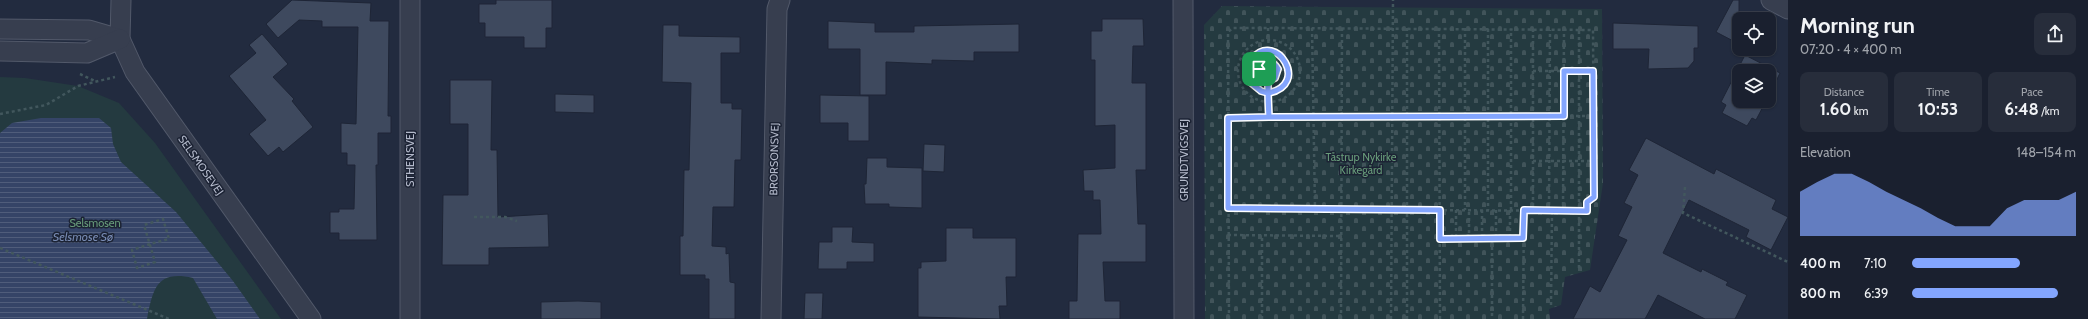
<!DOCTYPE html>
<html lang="en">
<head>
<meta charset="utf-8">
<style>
  :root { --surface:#1a202f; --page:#272d3b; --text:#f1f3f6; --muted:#9fa3aa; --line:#383e4b; --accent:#83a5fe }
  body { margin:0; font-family:Cabin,sans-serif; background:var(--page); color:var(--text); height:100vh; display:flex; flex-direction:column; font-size:15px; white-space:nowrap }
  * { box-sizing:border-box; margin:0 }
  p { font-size:13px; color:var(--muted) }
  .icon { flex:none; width:22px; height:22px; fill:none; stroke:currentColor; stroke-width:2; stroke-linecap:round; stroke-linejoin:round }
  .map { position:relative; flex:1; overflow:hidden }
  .details { display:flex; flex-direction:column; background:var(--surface); width:300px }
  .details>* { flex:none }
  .controls { position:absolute; left:1732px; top:12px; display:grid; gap:8px }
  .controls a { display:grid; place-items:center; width:44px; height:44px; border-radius:8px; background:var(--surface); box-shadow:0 1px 3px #0004,0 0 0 1px var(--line); font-size:20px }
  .pin { position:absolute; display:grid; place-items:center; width:34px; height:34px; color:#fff; margin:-17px; border-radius:8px; box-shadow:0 2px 6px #0006 }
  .round { display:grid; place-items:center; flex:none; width:42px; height:42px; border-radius:8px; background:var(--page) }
  .headline { display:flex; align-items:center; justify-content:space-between; height:68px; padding:0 12px }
  h1 { font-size:22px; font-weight:800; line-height:30px }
  .metrics { display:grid; grid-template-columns:repeat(3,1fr); gap:6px; height:68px; padding:4px 12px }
  .metrics div { display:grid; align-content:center; border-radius:8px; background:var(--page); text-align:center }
  .metrics b { font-size:17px; font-weight:800 }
  .metrics small { font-size:11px; font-weight:400 }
  .metrics p { font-size:11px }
  .chart { height:112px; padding:8px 12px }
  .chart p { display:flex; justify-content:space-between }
  .chart svg { width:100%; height:72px; margin-top:4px; fill:var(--accent); opacity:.7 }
  ul { padding:0 12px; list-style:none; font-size:13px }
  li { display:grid; grid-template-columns:64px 48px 1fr; align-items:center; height:30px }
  li i { height:10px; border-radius:5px; background:var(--accent) }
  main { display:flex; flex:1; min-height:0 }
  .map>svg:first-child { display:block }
  .cemetery { fill:url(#cemetery-stones) }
  .park { fill:#243a40 }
  .water { fill:url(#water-rules) }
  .building { fill:#3e495e; stroke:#1e2536 }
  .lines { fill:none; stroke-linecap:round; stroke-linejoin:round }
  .minor-casing { stroke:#52596a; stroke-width:21 }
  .path { stroke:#42575d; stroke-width:2.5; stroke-dasharray:3 3; stroke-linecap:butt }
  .minor { stroke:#373e4f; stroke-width:19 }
  .route-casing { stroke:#fff; stroke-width:8 }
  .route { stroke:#83a5fe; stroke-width:5 }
  .labels { text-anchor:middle; stroke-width:3; stroke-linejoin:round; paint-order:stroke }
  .park-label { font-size:11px; fill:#689c7a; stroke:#1c2334 }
  .street-label { font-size:11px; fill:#b3b9ca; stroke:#1c2334 }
  .water-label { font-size:12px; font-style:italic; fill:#788bb3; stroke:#1c2334 }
</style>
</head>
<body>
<main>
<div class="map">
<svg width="1788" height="319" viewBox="0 0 1788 319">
  <defs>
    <pattern id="cemetery-stones" width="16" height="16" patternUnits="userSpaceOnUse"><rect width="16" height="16" fill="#243a40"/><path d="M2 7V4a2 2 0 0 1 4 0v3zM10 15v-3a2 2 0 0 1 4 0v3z" fill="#41545a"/></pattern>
    <pattern id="water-rules" width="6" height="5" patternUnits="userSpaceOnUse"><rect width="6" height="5" fill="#354467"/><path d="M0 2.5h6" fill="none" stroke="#505d7b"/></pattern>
  </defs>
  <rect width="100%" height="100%" fill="#222b3f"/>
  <path class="cemetery" d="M1222,6L1602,9L1603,183L1590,270L1565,277L1561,305L1549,309L1550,319H1205L1204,25Z"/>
  <path class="park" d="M0,77L25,78L78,86L119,103L155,143L281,319H0Z"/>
  <path class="water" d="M41,118H99L111,128L113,144L121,162L176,212L233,281L260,319H217L193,278C157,270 153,288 147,319H0V133L12,123Z"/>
  <g class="building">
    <path d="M292,0L371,3L370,21H389L388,116H391V133H378V165H376L377,240H339V233H330V212H339V209H354L355,165H347V153H341V123L356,124L358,27H322V21L299,20L278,38L266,24Z"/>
    <path d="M496,0H552V28H546V48H524V37H485V23H479V4H496Z"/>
    <path d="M1733,0H1739V44L1716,32Z"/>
    <path d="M1102,19H1143L1144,46H1133L1132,83H1146V170H1136L1138,224H1146V262H1103L1105,301H1120V319H1069V301H1077L1078,234H1101L1100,200H1093V191H1084L1083,170L1115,168V125L1095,126V60H1091V31H1102Z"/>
    <path d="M828,21L875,23V32H914V26L1019,24V52H974V61L932,60V64L886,62V95H860V49H828Z"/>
    <path d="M1613,23L1698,26V48H1694V61L1688,68L1648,69L1649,49H1613Z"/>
    <path d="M663,25H679V36L740,37V53H721V103H732V109H742L741,160H735L734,207H713L712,246L726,247V254L729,253L730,282L735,283V319H709V279H705V275H680V236H683L684,170H689L691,83L662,82Z"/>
    <path d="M262,34L288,64L273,77L294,99L292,101L313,127L283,152L279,147L268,156L249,134L266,120L229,76L256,53L249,45Z"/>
    <path d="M1745,55L1780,73L1769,96V71H1739V101H1766L1756,120L1752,118L1747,126L1722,113L1726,105L1721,102Z"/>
    <path d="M450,80H492L491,150H497L498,217L548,214L549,247L489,248V265H442L443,195H468V124H450Z"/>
    <path d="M555,94L594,95V113L555,112Z"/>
    <path d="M820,95L869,96V141H848V123H820Z"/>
    <path d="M1646,138L1714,174L1716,169L1776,200L1772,209L1788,217L1771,250L1746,237L1749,230L1689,200L1663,253L1701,272L1702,269L1728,282L1726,285L1747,295L1735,319H1705L1658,295L1645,319H1573L1590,286L1600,292L1627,240L1618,236L1632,207L1624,203L1638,175L1629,170Z"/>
    <path d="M924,144L945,145L944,172L923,171Z"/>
    <path d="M867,158H887V167L922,168V208L889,207V204H865L864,184H866Z"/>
    <path d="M832,227H853L852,242L874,243V262H847V269H818L819,242H832Z"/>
    <path d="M946,228H973V238H1016V277H1006L1007,306H999L1000,319L918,317V268H921V262L946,261Z"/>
    <path d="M805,293H823L822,319H804Z"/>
    <path d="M578,301L601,302V319H541V302Z"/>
  </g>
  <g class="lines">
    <defs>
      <g id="minor">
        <path d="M121,0L120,39L135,72L311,319"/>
        <path d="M410,0V319"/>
        <path d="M1183,0L1184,319"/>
        <path d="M1771,0L1788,9"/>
        <path d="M0,29L89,30L120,39"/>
        <path d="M0,51L87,53L120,39"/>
        <path d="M771,319L777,9L780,0"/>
      </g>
    </defs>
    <use href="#minor" class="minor-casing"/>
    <g class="path">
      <path d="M1268,28L1269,62"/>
      <path d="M1312,28L1315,209"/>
      <path d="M1439,28L1440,319"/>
      <path d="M1465,28V210"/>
      <path d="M1488,29V210"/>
      <path d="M1533,29V211"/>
      <circle cx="1269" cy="71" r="31"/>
      <circle cx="1268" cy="72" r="20"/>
      <circle cx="1268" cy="71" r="10"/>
      <path d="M1533,71H1593"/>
      <path d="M80,74L95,81"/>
      <path d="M1268,81L1269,117"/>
      <path d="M0,114L46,105L78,86L115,77"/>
      <path d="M1228,118L1341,116H1594"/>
      <path d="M1533,161H1594"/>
      <path d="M1685,187L1683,213L1788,262"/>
      <path d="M1228,209L1587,211V202L1594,197L1593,30L1268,28H1233L1228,32L1229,319"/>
      <path d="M1456,210V239"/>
      <path d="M1482,210V239"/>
      <path d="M1496,210V239"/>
      <path d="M1510,210V239"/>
      <path d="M1511,210V29"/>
      <path d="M1549,211L1550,30"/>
      <path d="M1563,211L1564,30"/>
      <path d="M474,217H505L517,221"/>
      <path d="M1228,235L1341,236"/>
      <path d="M1440,239H1492V319"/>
      <path d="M1469,239V210"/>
      <path d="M1492,239L1523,238"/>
      <path d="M150,244L132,250L137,268L155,262L144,225L163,219L169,239L150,244"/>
      <path d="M0,248L169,319"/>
      <path d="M1579,268V30"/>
      <path d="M1551,305L1552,211"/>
      <path d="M1262,319V236"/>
      <path d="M1341,319L1342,28"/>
      <path d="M1391,319L1393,0"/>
      <path d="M1407,319V28"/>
      <path d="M1523,319L1524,210"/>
    </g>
    <use href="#minor" class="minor"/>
  </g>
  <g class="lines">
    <defs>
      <path id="route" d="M1259,69L1261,78L1268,81V93L1261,91L1250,82C1247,73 1246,66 1253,58C1276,31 1311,85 1268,93L1269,117L1228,118V208L1440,210V239L1523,238L1524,210L1587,211V202L1594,197L1593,71H1564V116L1269,117C1268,105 1268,93 1268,81L1275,78L1278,69C1273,60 1263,60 1259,69"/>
    </defs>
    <use href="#route" class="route-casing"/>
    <use href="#route" class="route"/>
  </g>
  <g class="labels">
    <g class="park-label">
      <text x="1361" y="161">Tåstrup Nykirke<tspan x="1361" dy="13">Kirkegård</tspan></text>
      <text x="95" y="227">Selsmosen</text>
    </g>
    <g class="street-label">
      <text transform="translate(410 159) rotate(-90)" y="4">STHENSVEJ</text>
      <text transform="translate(774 159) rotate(-89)" y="4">BRORSONSVEJ</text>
      <text transform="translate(1184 160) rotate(-90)" y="4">GRUNDTVIGSVEJ</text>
      <text transform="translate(201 165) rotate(55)" y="4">SELSMOSEVEJ</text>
    </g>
    <g class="water-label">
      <text x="83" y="241">Selsmose Sø</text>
    </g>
  </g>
</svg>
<div class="controls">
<a><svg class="icon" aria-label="locate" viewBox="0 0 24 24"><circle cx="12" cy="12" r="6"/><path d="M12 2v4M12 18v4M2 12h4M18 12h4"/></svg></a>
<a><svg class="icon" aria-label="layers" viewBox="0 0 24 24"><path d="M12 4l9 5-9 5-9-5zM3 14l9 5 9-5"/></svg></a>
</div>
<div class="pin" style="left:1259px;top:69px;background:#1e9e55"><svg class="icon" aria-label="arrive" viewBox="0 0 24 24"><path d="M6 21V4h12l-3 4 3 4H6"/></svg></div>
</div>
<section class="details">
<div class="headline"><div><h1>Morning run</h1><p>07:20 · 4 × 400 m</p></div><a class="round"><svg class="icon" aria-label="share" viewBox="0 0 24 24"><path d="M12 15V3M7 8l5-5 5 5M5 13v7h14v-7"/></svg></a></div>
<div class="metrics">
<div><p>Distance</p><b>1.60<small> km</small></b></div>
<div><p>Time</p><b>10:53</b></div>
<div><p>Pace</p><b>6:48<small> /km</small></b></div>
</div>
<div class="chart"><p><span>Elevation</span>148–154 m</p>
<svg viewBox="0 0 160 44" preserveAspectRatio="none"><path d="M0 44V17L10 11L20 6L30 6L40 11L50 17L60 22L70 27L80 33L90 38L100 38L110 38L120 27L130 22L140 22L150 22L160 17V44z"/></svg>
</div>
<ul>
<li><b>400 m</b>7:10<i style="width:66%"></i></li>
<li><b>800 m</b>6:39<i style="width:89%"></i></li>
</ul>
</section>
</main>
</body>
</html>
